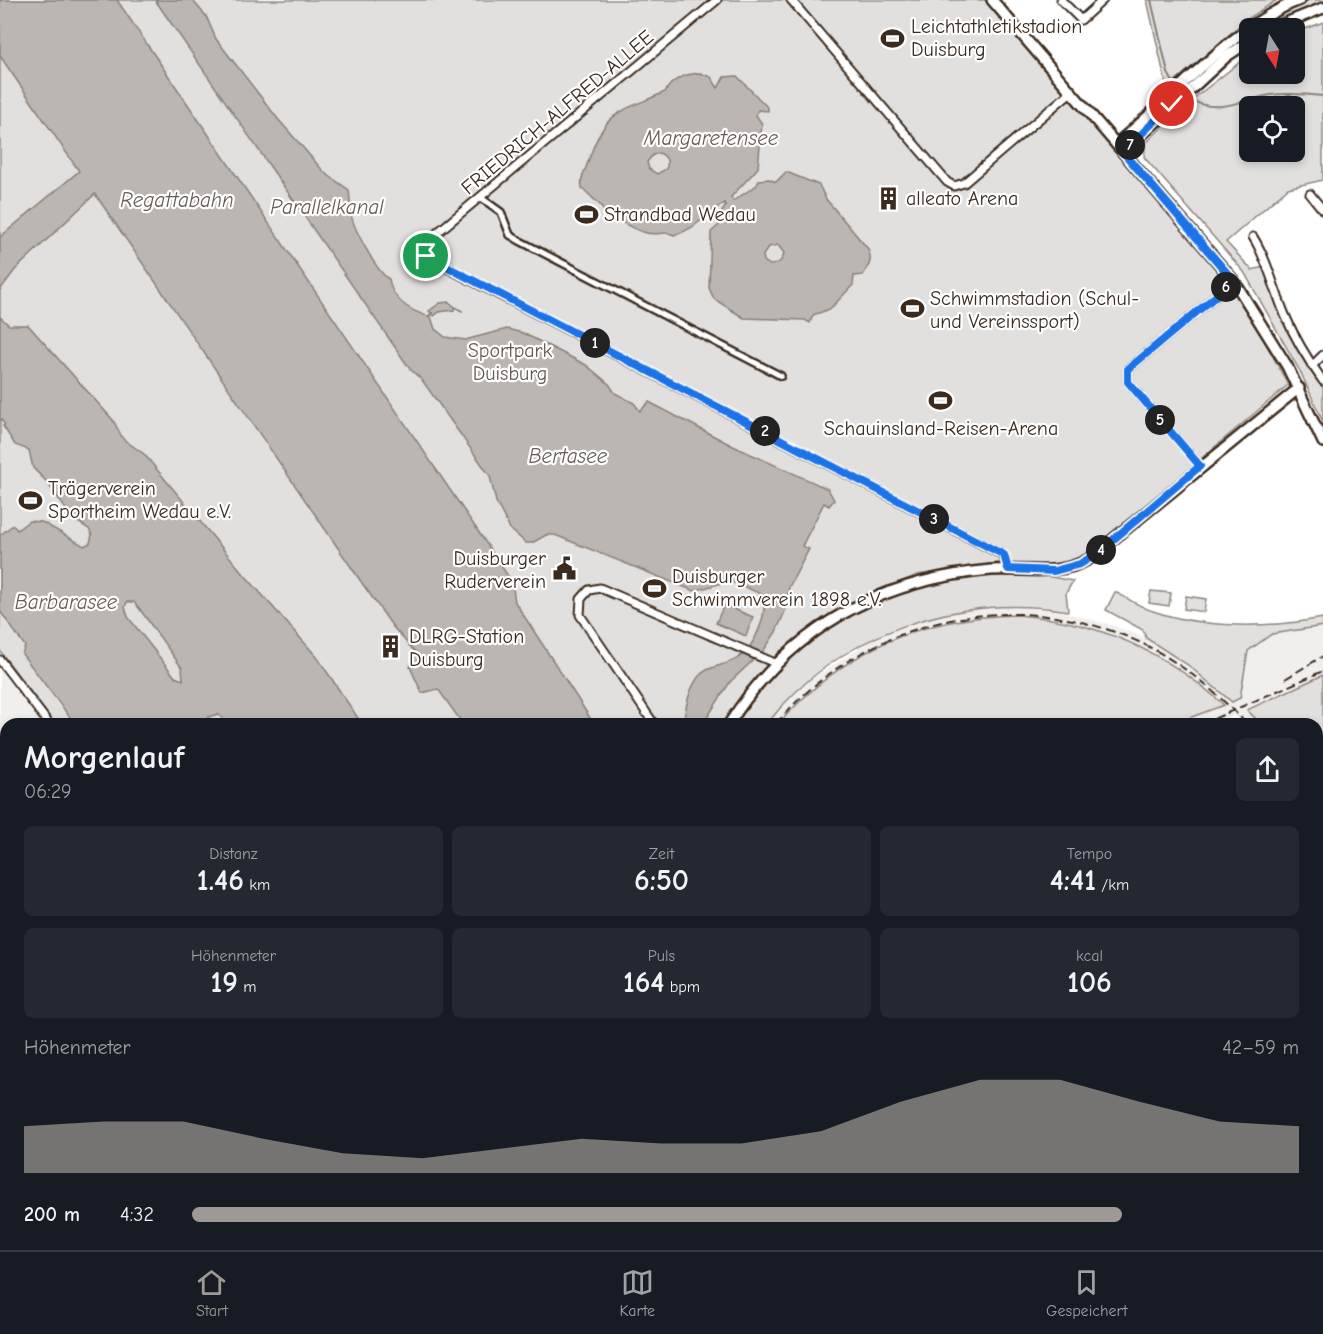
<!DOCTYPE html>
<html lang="de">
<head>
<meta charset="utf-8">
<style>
  :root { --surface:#171b24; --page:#242831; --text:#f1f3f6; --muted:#9ea1a6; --line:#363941; --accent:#9f9995 }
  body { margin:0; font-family:"Comic Neue",sans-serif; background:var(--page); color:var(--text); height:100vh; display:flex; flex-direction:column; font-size:22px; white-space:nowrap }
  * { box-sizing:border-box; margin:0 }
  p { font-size:20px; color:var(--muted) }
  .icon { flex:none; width:33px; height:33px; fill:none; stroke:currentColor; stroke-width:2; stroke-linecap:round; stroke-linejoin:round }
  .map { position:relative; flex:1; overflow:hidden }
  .panel { position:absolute; left:0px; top:718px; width:1323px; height:532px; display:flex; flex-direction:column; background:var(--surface); border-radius:18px 18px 0 0; box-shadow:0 3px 9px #0003 }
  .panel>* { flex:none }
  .needle { width:39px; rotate:169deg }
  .tools { position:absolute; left:1239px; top:18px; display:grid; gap:12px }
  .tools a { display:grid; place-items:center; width:66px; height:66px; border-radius:9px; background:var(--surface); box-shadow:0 3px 9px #0003; font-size:30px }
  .pin { position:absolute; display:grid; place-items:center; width:51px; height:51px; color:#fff; margin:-26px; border:3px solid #fff; border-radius:50%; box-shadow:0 2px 6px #0007 }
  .km { position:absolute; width:30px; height:30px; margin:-15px; border-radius:50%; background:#222; color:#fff; font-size:16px; line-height:30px; text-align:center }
  .round { display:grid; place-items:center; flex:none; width:63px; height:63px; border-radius:9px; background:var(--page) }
  .overview { display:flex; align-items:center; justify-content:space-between; height:102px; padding:0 24px }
  h1 { font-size:33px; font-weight:800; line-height:45px }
  .figures { display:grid; grid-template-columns:repeat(3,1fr); gap:9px; height:102px; padding:6px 24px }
  .figures div { display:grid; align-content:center; border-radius:9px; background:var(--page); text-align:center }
  .figures b { font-size:30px; font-weight:800 }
  .figures small { font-size:16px; font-weight:400 }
  .figures p { font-size:16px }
  .chart { height:168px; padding:12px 24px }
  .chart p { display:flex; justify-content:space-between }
  .chart svg { width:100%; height:108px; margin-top:6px; fill:var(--accent); opacity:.7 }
  ul { padding:0 24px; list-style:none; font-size:20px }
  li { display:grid; grid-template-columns:96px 72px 1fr; align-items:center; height:45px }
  li i { height:15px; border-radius:8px; background:var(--accent) }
  .tab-bar { display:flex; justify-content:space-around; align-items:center; height:84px; border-top:2px solid var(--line); background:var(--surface); font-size:16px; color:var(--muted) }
  .tab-bar a { display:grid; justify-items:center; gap:3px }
  .tab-bar .active { color:var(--accent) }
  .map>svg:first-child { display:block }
  .built { fill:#f1efee }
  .green { fill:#e2e0de; stroke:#8e857e; stroke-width:1.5; fill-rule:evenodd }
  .water { fill:#bcb6b3; stroke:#887e77; stroke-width:1.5; fill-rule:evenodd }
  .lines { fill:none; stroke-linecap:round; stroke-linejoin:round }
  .stream { stroke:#887e77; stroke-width:2 }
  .pedestrian-casing { stroke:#3b2a1e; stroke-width:10 }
  .minor-casing { stroke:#3b2a1e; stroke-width:11 }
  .tertiary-casing { stroke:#3b2a1e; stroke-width:14 }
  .secondary-casing { stroke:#3b2a1e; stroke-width:15 }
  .primary-casing { stroke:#3b2a1e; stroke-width:15 }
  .pedestrian { stroke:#fff; stroke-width:5 }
  .minor { stroke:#fff; stroke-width:7 }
  .tertiary { stroke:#fff; stroke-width:9 }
  .secondary { stroke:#fff; stroke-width:10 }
  .primary { stroke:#fff; stroke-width:10 }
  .rail { stroke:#3b2a1e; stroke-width:2; stroke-dasharray:9 4.5; stroke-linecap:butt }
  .route-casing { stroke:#fff; stroke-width:12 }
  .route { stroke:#1a73e8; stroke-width:8 }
  .labels { text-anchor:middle; stroke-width:4.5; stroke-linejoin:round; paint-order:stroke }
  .poi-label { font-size:20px; fill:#3b2a1e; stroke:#fff; text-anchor:start }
  .street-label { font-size:20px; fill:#3b2a1e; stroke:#fff }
  .park-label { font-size:20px; fill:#65584e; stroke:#fff }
  .water-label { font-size:21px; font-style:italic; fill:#685b52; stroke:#fff }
</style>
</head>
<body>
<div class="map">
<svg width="1323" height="1250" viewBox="0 0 1323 1250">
  <rect width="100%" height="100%" fill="#fff"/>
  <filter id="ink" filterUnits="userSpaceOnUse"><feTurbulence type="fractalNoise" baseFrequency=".0167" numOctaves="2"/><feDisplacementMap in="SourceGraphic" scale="12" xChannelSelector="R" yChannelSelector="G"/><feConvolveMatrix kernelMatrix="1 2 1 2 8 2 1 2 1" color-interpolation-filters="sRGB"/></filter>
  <g filter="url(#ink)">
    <g class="built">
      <path d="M991,607L1048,608L1108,624L1146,638L1188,665L1232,702L1248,651L1272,634L1323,626V675L1247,710L1261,724H1241L1234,715L1217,724H1173L1224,705L1194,680L1047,617L1018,615L969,618L925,627L862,654L810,692L778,724H767L804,684L870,641L913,621L954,611Z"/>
      <path d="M0,665L43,724H6V856L0,848Z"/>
      <path d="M1317,789L1323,797V823L1317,815Z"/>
      <path d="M0,917L6,921V953L0,949Z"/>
    </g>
    <g class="green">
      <path d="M0,0H985L1225,279L1257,326L1288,385L1087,555L1059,564L998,563L917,575L841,607L780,651L742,694L724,724H55L0,651Z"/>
      <path d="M1147,0H1277L1246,20L1167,88Z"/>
      <path d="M1309,0H1323V3L1263,28H1255Z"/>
      <path d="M1323,22V180L1288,188L1226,242L1252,270L1264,267L1278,308L1299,352L1323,388V422L1301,373L1244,272L1144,157L1146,143L1184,106L1249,55L1250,74H1294L1295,33ZM1250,106H1294V152H1250Z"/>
      <path d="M998,573H1029L1073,581L1066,593L1068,611C957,592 836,634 767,724H733C777,653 852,602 934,581C954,575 977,575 998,573Z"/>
      <path d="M1151,591L1171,593L1169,606L1149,603Z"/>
      <path d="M1115,592C1127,598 1140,607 1153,611C1205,629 1269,628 1323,618V626L1272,634L1248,651L1240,698L1232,702L1188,665L1146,638L1143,630L1106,610Z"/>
      <path d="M1186,596L1206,599L1204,612L1184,609Z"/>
      <path d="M1018,615C1098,621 1165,651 1224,705L1173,724H778C844,650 919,617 1018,615Z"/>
      <path d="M1323,675V797L1317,789V724H1261L1247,710Z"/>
      <path d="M1317,815L1323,823V892L1317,895Z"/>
      <path d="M0,848L6,856V921L0,917Z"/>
      <path d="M0,949L6,953V1017L0,1012Z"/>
      <path d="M0,1037L6,1043V1108L0,1111Z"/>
      <path d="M44,1245H148L138,1250H47Z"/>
      <path d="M172,1245H195L199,1250H162Z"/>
      <path d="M594,1245H1105L1103,1250H603Z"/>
    </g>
    <g class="water">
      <path d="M0,0H117L482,537L512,582L515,602L594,724H463L438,689L422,693L410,667L416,653L393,627L362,583L95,194L15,270L0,290V237L79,171L0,56Z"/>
      <path d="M155,0H192L206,16L216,39L278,119L325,173L349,190C350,198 350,206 351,214C353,227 377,273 389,279C392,301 412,312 431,317L435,329L445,337L465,340L507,329L523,333L586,365L609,384L615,393L634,403L640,411L649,402L733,446L828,489L834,500L829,506L824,503L802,546L809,549L789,587L786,609L776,632L764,650L730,682L703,724H683C686,707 688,692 697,679C707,664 725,667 738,658C755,647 770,612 761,594L736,583H722L694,591L555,535H546L532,543H526L510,529L496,502L490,476L422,380L410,369Z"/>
      <path d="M700,73L711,77L718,88L724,77L737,76L768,108V111L758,110L756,115L762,124L758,168L731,197L733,201L757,185L759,180L769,179L776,182L786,172L819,185L826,199L868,249C873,260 869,266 863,275L854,276L853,285L830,309L813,315L810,323L805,320L744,318L714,299L709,288L711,232L719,225L718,217L726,206L725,203C706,213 696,230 674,235C666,230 657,236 647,233C632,230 617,219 604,212L601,206L582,188C580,176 585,172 588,162C605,110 618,113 665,92C672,79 684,74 700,73ZM659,153C667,156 669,162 666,169L657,174L649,169L647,162L653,155ZM778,245L784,253C782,262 778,264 770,265L764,261L763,255L769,247Z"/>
      <path d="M449,302L455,307L454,310L439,312L434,316L429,311L440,303Z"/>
      <path d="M0,317L9,325H28L113,420L123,439L144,454L243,573L317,657L362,724H228L218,714L208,717V724H75L22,654L25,646L0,611V535L13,525L17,530L29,521L42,522L84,546L90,543L92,535L89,529L73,519L46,481L33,468L29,450L15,445L3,426L5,425L0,418ZM127,602H134L139,608L182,668L183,680L175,677L128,617L125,607Z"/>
      <path d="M724,605L753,617L746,636L716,623Z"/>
    </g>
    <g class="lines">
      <g class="stream">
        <path d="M1151,0L1168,73L1173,82"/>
        <path d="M1192,100C1216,115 1245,99 1271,95C1288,93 1305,94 1323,96"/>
        <path d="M455,307L462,311"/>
        <path d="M429,316L432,313"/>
        <path d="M11,1250L15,1245"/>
      </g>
      <defs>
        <path id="pedestrian" d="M480,197L501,212L510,235L520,241L781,376"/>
        <g id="minor">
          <path d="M717,0L426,242L420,251L430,259L1003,555L1008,569"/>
          <path d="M791,0L947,182L954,186L964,183L1072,91"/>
          <path d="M1061,0L1081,20L1103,0"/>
          <path d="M1310,194L1323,210"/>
          <path d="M1253,237C1268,261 1274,289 1285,315C1295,339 1308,360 1323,381"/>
          <path d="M1312,366L1323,355"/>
          <path d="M1200,466L1128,382V369L1234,281"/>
          <path d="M0,660L49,724"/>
          <path d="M654,724L580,615L581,599L589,590L600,588L777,664"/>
          <path d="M1317,1068L1323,1079"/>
          <path d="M1319,1102L1323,1113"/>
          <path d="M1317,1122L1323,1124"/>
          <path d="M338,1245L346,1250"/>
          <path d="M387,1245L393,1250"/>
          <path d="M581,1245L589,1250"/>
          <path d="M1281,1245L1292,1250"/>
          <path d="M319,1250L322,1245"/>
          <path d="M353,1250L357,1245"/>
          <path d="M402,1250L406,1245"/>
          <path d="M469,1250L473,1245"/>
          <path d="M556,1250L559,1245"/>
          <path d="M1246,1250L1249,1245"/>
        </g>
        <g id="tertiary">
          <path d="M992,0L1234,281L1287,366L1323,442"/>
          <path d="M1273,28L1323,8"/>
          <path d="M1116,144C1170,101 1236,23 1300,0"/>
          <path d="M1123,152L1227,56L1250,41"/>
          <path d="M729,724C789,629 879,580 991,570C1024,568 1059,577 1089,559L1299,388"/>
        </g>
        <g id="secondary">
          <path d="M1317,908L1323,906"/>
          <path d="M1119,1250L1121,1245"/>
        </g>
        <g id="primary">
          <path d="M0,1023L6,1029"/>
          <path d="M209,1245L214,1250"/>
        </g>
      </defs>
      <use href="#pedestrian" class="pedestrian-casing"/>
      <use href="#minor" class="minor-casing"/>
      <use href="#tertiary" class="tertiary-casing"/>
      <use href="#secondary" class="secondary-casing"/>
      <use href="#primary" class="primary-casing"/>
      <use href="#pedestrian" class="pedestrian"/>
      <use href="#minor" class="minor"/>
      <use href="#tertiary" class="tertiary"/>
      <use href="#secondary" class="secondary"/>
      <use href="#primary" class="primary"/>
      <g class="rail">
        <path d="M1285,679L1323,656"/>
        <path d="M776,724C865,618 1013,584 1139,642C1180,661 1216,692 1247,724"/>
        <path d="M1202,724L1323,671"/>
        <path d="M1317,805L1323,813"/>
        <path d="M0,921L6,925"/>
        <path d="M0,942L6,946"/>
        <path d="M0,1157L6,1171"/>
        <path d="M41,1245L44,1250"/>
        <path d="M142,1250L152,1245"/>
        <path d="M295,1250L298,1245"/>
      </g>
    </g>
  </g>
  <g class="lines" filter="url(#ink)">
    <defs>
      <path id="route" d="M426,256L1004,555L1008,569L1054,571L1080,564L1095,555L1200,466L1128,382V369L1234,281L1123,152L1172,104"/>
    </defs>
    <use href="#route" class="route-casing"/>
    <use href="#route" class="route"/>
  </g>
  <defs>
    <symbol id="stadium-bare" viewBox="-9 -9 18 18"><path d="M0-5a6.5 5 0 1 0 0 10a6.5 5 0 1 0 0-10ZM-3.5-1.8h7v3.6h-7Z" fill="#3b2a1e" stroke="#fff" stroke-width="2.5" paint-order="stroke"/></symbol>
    <symbol id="building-bare" viewBox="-9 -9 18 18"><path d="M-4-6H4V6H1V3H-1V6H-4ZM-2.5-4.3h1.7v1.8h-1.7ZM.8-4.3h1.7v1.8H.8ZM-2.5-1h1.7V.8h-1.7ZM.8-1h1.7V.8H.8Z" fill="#3b2a1e" stroke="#fff" stroke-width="2.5" paint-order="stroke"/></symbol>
    <symbol id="civic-bare" viewBox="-9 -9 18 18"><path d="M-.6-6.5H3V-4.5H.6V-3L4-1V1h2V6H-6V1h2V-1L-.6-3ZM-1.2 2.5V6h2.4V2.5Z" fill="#3b2a1e" stroke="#fff" stroke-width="2.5" paint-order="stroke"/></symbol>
  </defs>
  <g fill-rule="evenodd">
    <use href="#stadium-bare" x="876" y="22" width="33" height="33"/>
    <use href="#building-bare" x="872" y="182" width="33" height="33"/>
    <use href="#stadium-bare" x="570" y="198" width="33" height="33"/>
    <use href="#stadium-bare" x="896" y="292" width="33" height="33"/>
    <use href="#stadium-bare" x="924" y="384" width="33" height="33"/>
    <use href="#stadium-bare" x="14" y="484" width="33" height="33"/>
    <use href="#civic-bare" x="548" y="552" width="33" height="33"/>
    <use href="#stadium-bare" x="638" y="572" width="33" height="33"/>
    <use href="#building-bare" x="374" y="630" width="33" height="33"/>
  </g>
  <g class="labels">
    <g class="poi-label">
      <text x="911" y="33">Leichtathletikstadion<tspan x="911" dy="23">Duisburg</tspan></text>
      <text x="906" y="205">alleato Arena</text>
      <text x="604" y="221">Strandbad Wedau</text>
      <text x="930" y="305">Schwimmstadion (Schul-<tspan x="930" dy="23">und Vereinssport)</tspan></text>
      <text x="941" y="435" text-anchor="middle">Schauinsland-Reisen-Arena</text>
      <text x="48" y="495">Trägerverein<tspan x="48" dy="23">Sportheim Wedau e.V.</tspan></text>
      <text x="546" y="565" text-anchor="end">Duisburger<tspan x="546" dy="23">Ruderverein</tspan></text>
      <text x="672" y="583">Duisburger<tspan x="672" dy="23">Schwimmverein 1898 e.V.</tspan></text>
      <text x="409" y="643">DLRG-Station<tspan x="409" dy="23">Duisburg</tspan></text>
    </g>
    <g class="street-label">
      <text transform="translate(557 112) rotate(-40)" y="7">FRIEDRICH-ALFRED-ALLEE</text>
    </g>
    <g class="park-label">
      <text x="510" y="357">Sportpark<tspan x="510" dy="23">Duisburg</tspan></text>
    </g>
    <g class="water-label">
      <text x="711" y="145">Margaretensee</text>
      <text x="177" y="207">Regattabahn</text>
      <text x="327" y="214">Parallelkanal</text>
      <text x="568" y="463">Bertasee</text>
      <text x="66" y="609">Barbarasee</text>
    </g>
  </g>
</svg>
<div class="tools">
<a><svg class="needle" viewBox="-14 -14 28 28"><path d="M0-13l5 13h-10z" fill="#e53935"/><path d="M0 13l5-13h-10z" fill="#9ea1a6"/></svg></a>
<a><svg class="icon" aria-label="locate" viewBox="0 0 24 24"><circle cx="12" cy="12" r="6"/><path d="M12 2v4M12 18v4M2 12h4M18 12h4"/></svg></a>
</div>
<div class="pin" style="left:426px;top:256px;background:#1e9e55"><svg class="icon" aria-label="arrive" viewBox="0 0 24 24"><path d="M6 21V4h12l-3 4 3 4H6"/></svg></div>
<div class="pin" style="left:1172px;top:104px;background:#d93025"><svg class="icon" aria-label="check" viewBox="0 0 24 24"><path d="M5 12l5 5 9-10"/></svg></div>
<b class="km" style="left:595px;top:343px">1</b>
<b class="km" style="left:765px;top:431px">2</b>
<b class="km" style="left:934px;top:519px">3</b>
<b class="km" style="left:1101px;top:550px">4</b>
<b class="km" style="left:1160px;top:420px">5</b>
<b class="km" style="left:1226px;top:287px">6</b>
<b class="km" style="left:1130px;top:145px">7</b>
<section class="panel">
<div class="overview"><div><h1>Morgenlauf</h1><p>06:29</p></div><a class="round"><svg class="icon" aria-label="share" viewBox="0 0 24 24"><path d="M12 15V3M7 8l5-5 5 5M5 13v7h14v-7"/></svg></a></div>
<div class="figures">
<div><p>Distanz</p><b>1.46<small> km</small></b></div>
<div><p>Zeit</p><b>6:50</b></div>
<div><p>Tempo</p><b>4:41<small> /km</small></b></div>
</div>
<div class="figures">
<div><p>Höhenmeter</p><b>19<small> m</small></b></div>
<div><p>Puls</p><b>164<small> bpm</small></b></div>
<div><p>kcal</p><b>106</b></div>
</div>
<div class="chart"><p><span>Höhenmeter</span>42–59 m</p>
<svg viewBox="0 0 160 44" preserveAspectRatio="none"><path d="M0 44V25L10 23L20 23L30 30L40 36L50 38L60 34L70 30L80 32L90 32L100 27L110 15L120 6L130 6L140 15L150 23L160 25V44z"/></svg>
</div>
<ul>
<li><b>200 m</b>4:32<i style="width:84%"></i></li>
</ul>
</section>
</div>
<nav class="tab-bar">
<a class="active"><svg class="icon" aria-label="home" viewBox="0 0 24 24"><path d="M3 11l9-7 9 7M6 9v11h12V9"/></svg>Start</a>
<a><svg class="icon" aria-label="map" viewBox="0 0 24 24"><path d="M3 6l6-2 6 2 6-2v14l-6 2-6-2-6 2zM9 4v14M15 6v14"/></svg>Karte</a>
<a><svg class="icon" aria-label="saved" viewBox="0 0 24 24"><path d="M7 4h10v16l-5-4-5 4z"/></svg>Gespeichert</a>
</nav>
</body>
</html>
